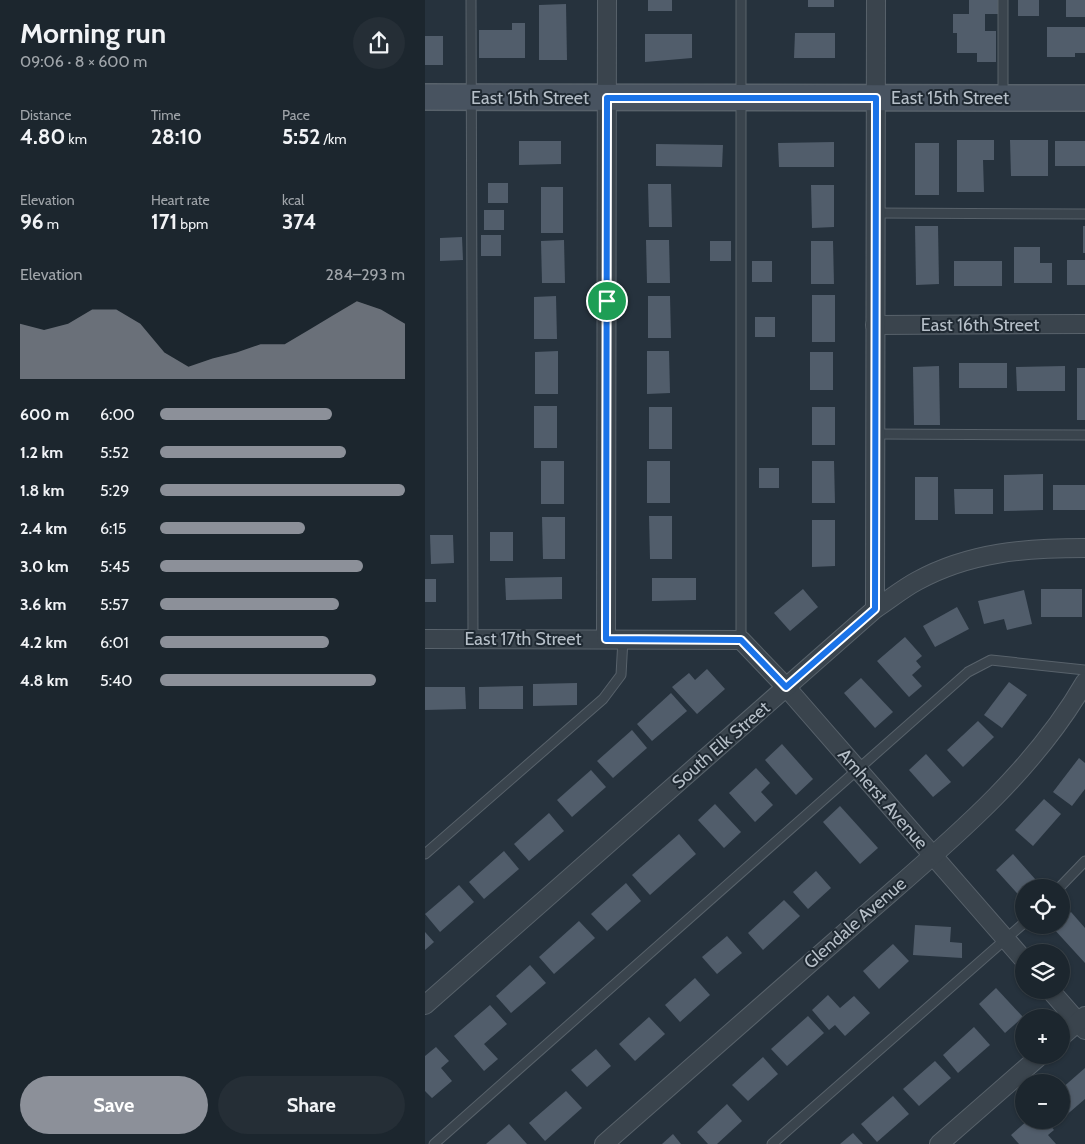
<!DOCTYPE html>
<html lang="en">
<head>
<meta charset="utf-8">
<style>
  :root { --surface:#1c262e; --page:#252e36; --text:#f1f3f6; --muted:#a0a5aa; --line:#3a434a; --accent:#8c9099 }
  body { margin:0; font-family:Cabin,sans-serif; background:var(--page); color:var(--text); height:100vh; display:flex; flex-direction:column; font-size:19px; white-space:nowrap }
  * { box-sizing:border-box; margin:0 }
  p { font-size:16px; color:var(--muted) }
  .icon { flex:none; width:28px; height:28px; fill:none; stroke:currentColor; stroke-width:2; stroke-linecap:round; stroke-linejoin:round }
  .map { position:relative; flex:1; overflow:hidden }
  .drawer { display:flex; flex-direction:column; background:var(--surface); width:425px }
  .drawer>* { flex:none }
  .fabs { position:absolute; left:590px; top:879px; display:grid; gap:10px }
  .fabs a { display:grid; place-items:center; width:55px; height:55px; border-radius:50%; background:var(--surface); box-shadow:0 1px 4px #0004,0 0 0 1px var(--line); font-size:25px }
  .pin { position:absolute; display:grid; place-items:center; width:42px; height:42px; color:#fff; margin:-21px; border:2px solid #fff; border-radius:50%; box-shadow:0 1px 5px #0007 }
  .round { display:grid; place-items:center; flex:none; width:52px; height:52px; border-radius:26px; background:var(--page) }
  .headline { display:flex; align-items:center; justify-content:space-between; height:85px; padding:0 20px }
  h1 { font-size:28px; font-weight:800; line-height:38px }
  .metrics { display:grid; grid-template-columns:repeat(3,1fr); gap:8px; height:85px; padding:5px 20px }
  .metrics div { display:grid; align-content:center }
  .metrics b { font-size:21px; font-weight:800 }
  .metrics small { font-size:14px; font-weight:400 }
  .metrics p { font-size:14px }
  .chart { height:140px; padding:10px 20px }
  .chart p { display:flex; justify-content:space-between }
  .chart svg { width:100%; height:90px; margin-top:5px; fill:var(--accent); opacity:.7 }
  .cta { display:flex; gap:10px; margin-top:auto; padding:10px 20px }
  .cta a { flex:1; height:58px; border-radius:30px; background:var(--accent); color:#fff; font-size:20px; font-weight:800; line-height:58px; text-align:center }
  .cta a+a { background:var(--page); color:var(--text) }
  ul { padding:0 20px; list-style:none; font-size:16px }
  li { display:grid; grid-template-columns:80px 60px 1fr; align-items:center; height:38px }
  li i { height:12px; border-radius:6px; background:var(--accent) }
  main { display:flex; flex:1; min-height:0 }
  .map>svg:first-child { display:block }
  .building { fill:#515d6b }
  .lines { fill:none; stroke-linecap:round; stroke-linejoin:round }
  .service-casing { stroke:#58626b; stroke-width:11 }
  .minor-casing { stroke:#58626b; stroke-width:20 }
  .secondary-casing { stroke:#58626b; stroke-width:28 }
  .service { stroke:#3a444d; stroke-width:9 }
  .minor { stroke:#3a444d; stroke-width:18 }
  .secondary { stroke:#485360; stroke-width:25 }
  .route-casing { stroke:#fff; stroke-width:10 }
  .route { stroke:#1a73e8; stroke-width:6 }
  .labels { text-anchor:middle; stroke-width:4; stroke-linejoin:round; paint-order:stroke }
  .street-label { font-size:18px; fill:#b6bfc8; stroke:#1f2932 }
</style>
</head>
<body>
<main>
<section class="drawer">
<div class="headline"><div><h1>Morning run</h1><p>09:06 · 8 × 600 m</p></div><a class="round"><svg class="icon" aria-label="share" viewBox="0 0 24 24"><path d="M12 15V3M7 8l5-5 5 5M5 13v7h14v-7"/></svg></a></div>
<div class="metrics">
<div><p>Distance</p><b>4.80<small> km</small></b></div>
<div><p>Time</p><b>28:10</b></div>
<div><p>Pace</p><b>5:52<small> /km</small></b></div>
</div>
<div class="metrics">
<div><p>Elevation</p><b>96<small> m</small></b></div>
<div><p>Heart rate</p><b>171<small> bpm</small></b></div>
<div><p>kcal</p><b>374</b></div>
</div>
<div class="chart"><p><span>Elevation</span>284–293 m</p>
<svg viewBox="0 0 160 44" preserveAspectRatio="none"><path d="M0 44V17L10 20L20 17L30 10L40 10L50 17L60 31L70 38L80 34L90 31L100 27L110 27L120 20L130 13L140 6L150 10L160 17V44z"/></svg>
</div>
<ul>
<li><b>600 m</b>6:00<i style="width:70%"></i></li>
<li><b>1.2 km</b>5:52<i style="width:76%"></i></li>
<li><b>1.8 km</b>5:29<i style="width:100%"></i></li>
<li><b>2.4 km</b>6:15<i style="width:59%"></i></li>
<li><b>3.0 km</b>5:45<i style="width:83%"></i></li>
<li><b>3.6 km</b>5:57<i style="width:73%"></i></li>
<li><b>4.2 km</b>6:01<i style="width:69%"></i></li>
<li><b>4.8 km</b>5:40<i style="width:88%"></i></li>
</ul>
<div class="cta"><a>Save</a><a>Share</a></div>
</section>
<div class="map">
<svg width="660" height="1144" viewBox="0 0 660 1144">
  <rect width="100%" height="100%" fill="#26323d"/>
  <g class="building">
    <rect x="223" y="0" width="24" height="11"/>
    <rect x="383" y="0" width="26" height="7"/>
    <path d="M544,0H573V14H560V31H571V62H552V53H532V33H528V14H544Z"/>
    <rect x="593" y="0" width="21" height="16"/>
    <rect x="641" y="0" width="19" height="17"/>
    <path d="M141,4L142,60H114V5Z"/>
    <path d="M87,23H100V58H54V30H87Z"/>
    <path d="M622,27H660V53H650V57H622Z"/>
    <path d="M370,33H410V58H369Z"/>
    <path d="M220,34H267V58L220,62Z"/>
    <rect x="0" y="36" width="18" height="29"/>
    <path d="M532,140H569V160H558L559,192H532Z"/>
    <path d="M585,140H623V176H586Z"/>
    <path d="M94,141H136V164L94,165Z"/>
    <rect x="630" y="141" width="30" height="25"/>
    <path d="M409,142V167H354L353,143Z"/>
    <rect x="490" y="143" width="24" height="52"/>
    <path d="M231,144L298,145L297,167L231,166Z"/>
    <rect x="63" y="183" width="20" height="20"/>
    <path d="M223,184H246L247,227H224Z"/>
    <path d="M386,185H409V227L387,228Z"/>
    <rect x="116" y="187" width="22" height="46"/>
    <rect x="59" y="210" width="20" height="20"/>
    <path d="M490,226H513L514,284L491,285Z"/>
    <rect x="658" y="226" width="2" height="27"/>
    <rect x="56" y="235" width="20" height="21"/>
    <path d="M37,237L38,260L15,261V238Z"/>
    <path d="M139,240L140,283H117L116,241Z"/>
    <path d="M221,240H244L245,283H222Z"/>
    <rect x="285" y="241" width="21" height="20"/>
    <path d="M386,241H408L409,284H386Z"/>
    <path d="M589,247H615V263H627V283H589Z"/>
    <rect x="642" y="260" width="18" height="25"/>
    <rect x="327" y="261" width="20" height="21"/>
    <rect x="529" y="261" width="48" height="25"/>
    <rect x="387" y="295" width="23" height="47"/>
    <path d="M131,296L132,339H109V297Z"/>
    <path d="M223,296H245L246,338H223Z"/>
    <rect x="330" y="317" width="20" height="20"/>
    <path d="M133,351V394H110V352Z"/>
    <path d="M222,351H244L245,393L222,394Z"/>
    <rect x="385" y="352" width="23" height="38"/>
    <rect x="534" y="363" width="48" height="25"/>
    <path d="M514,366L515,425H489L488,367Z"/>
    <path d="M640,366V391H592L591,367Z"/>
    <rect x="652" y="368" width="8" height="52"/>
    <rect x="109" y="406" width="23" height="42"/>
    <rect x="224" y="407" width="23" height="42"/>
    <rect x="387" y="407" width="23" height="38"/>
    <rect x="116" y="461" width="23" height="43"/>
    <rect x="222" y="461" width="23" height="42"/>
    <path d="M387,461H409L410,503H387Z"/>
    <rect x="334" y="468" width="20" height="20"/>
    <path d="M618,474V510L579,511V475Z"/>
    <rect x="490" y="477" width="23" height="43"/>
    <rect x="628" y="485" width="32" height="25"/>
    <path d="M529,489H568V514H530Z"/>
    <path d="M224,516H247V559H225Z"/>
    <path d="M117,517H140V559H118Z"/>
    <path d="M387,520H410V566L387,567Z"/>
    <rect x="65" y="532" width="23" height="29"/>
    <path d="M5,535H28L29,563L6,564Z"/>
    <path d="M137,577V599L81,600L80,578Z"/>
    <path d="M227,578H271V600L227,601Z"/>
    <rect x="0" y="579" width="11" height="23"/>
    <path d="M378,589L393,607L365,631L349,613Z"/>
    <rect x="616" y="589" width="41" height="28"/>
    <path d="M599,590L607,624L582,630L579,619L559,624L553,601Z"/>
    <path d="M532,607L544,629L510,647L498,626Z"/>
    <path d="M480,637L497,656L491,661L496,667L487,675L497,686L484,697L452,661Z"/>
    <path d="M282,669L300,689L272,714L247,687L264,673L270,680Z"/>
    <path d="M436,678L468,712L450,728L419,693Z"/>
    <path d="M584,682L602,695L577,728L559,715Z"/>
    <path d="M152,683V705L108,706V684Z"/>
    <path d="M98,686V709H54V687Z"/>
    <path d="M0,687H40L41,709L0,710Z"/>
    <path d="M246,693L262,711L227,741L212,724Z"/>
    <path d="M553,721L569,737L538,767L522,750Z"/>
    <path d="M207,730L222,748L188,778L172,761Z"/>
    <path d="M357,744L388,779L371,795L340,760Z"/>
    <path d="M501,754L526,782L508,797L484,770Z"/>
    <path d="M654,758L660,763V789L647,806L628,792Z"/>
    <path d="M331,768L345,783L336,792L348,805L330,822L304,793Z"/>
    <path d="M166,770L181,787L147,817L132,800Z"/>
    <path d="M619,799L636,814L608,846L590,830Z"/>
    <path d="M290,804L316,832L299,848L273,820Z"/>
    <path d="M415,806L453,848L435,864L398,822Z"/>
    <path d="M124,813L139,831L104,861L89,844Z"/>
    <path d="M254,834L271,854L225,895L207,875Z"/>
    <path d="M79,851L94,869L59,899L44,882Z"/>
    <path d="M588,854L618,888H599V901L571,870Z"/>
    <path d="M391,871L406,888L383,909L368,892Z"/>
    <path d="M201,883L216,901L182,931L166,914Z"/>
    <path d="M34,885L49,902L15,932L0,914Z"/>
    <path d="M359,900L375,916L338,950L323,933Z"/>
    <path d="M646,912L660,928V963L628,928L636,925V920Z"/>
    <path d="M154,921L170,938L129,974L114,957Z"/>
    <path d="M490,925L526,927L525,942L537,943V958L488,955Z"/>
    <path d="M0,932L9,942L0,950Z"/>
    <path d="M302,936L317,953L292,974L277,957Z"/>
    <path d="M468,944L484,961L454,989L438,971Z"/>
    <path d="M105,965L121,983L86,1013L71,996Z"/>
    <path d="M270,978L285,995L255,1022L240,1005Z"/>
    <path d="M571,988L598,1017L580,1033L554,1004Z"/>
    <path d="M403,995L415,1008L429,996L445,1013L420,1036L410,1025L404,1030L387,1010Z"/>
    <path d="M65,1005L82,1024L59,1044L73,1059L59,1071L29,1036Z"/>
    <path d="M383,1016L399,1033L362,1066L346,1049Z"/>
    <path d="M224,1017L240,1034L210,1061L194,1044Z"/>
    <path d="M549,1027L565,1045L533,1073L518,1055Z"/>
    <path d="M11,1047L24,1061L16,1068L27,1081L7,1098L0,1091V1056Z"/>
    <path d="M171,1049L186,1066L162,1087L146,1070Z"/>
    <path d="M338,1057L353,1074L323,1101L307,1085Z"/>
    <path d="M510,1061L526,1078L494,1106L478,1089Z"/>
    <path d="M660,1068V1099L638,1118L636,1116V1089Z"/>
    <path d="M141,1091L157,1108L120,1141L104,1123Z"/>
    <path d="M468,1096L484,1114L452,1142L436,1124Z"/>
    <path d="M302,1104L317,1121L292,1144H283L272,1132Z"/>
    <path d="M603,1120H621L629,1130L623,1135L631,1144H594L586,1135Z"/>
    <path d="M84,1124L102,1144H61Z"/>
    <path d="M428,1133L438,1144H415Z"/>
    <path d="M248,1134L256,1144H237Z"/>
  </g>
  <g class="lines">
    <defs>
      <g id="service">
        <path d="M46,0L48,640"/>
        <path d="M316,0V640"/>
        <path d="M578,0V97"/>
        <path d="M451,213L660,214"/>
        <path d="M450,434L660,435"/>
        <path d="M0,854L178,699L196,675L198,639"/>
        <path d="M634,888L660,861"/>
        <path d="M9,1144L543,672L566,660L660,670"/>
        <path d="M347,1144L599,923"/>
      </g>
      <g id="minor">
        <path d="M450,325L660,324"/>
        <path d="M450,609L451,0"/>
        <path d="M0,639L316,640L361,687L599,960"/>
        <path d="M181,639L182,0"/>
        <path d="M625,990L660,1030"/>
        <path d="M0,1005L450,609C464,600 477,589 492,581C545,552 601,548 660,548"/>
        <path d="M636,1037L660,1016"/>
        <path d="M179,1144C263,1070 347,996 432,922C514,850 605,778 660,682"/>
        <path d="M514,1144L616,1055"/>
      </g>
      <path id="secondary" d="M0,97L660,98"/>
    </defs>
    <use href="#service" class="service-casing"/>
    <use href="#minor" class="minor-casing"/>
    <use href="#secondary" class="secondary-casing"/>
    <use href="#service" class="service"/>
    <use href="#minor" class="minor"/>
    <use href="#secondary" class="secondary"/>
  </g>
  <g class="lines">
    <defs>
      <path id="route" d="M182,98H451L450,609L361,687L316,640L181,639Z"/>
    </defs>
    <use href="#route" class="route-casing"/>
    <use href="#route" class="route"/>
  </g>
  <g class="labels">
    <g class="street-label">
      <text x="105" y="104">East 15th Street</text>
      <text x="525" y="104">East 15th Street</text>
      <text x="555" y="331">East 16th Street</text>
      <text x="98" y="645">East 17th Street</text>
      <text transform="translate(296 745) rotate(-41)" y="6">South Elk Street</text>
      <text transform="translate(458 799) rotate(49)" y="6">Amherst Avenue</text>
      <text transform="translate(430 923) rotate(-41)" y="6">Glendale Avenue</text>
    </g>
  </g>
</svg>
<div class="fabs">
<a><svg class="icon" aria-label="locate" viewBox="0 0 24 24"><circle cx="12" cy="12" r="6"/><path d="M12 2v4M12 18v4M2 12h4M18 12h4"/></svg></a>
<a><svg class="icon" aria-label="layers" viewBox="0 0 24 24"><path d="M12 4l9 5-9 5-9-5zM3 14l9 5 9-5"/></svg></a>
<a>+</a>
<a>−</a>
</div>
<div class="pin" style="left:182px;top:301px;background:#1e9e55"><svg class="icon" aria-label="arrive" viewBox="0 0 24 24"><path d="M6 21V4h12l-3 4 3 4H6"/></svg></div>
</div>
</main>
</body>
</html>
